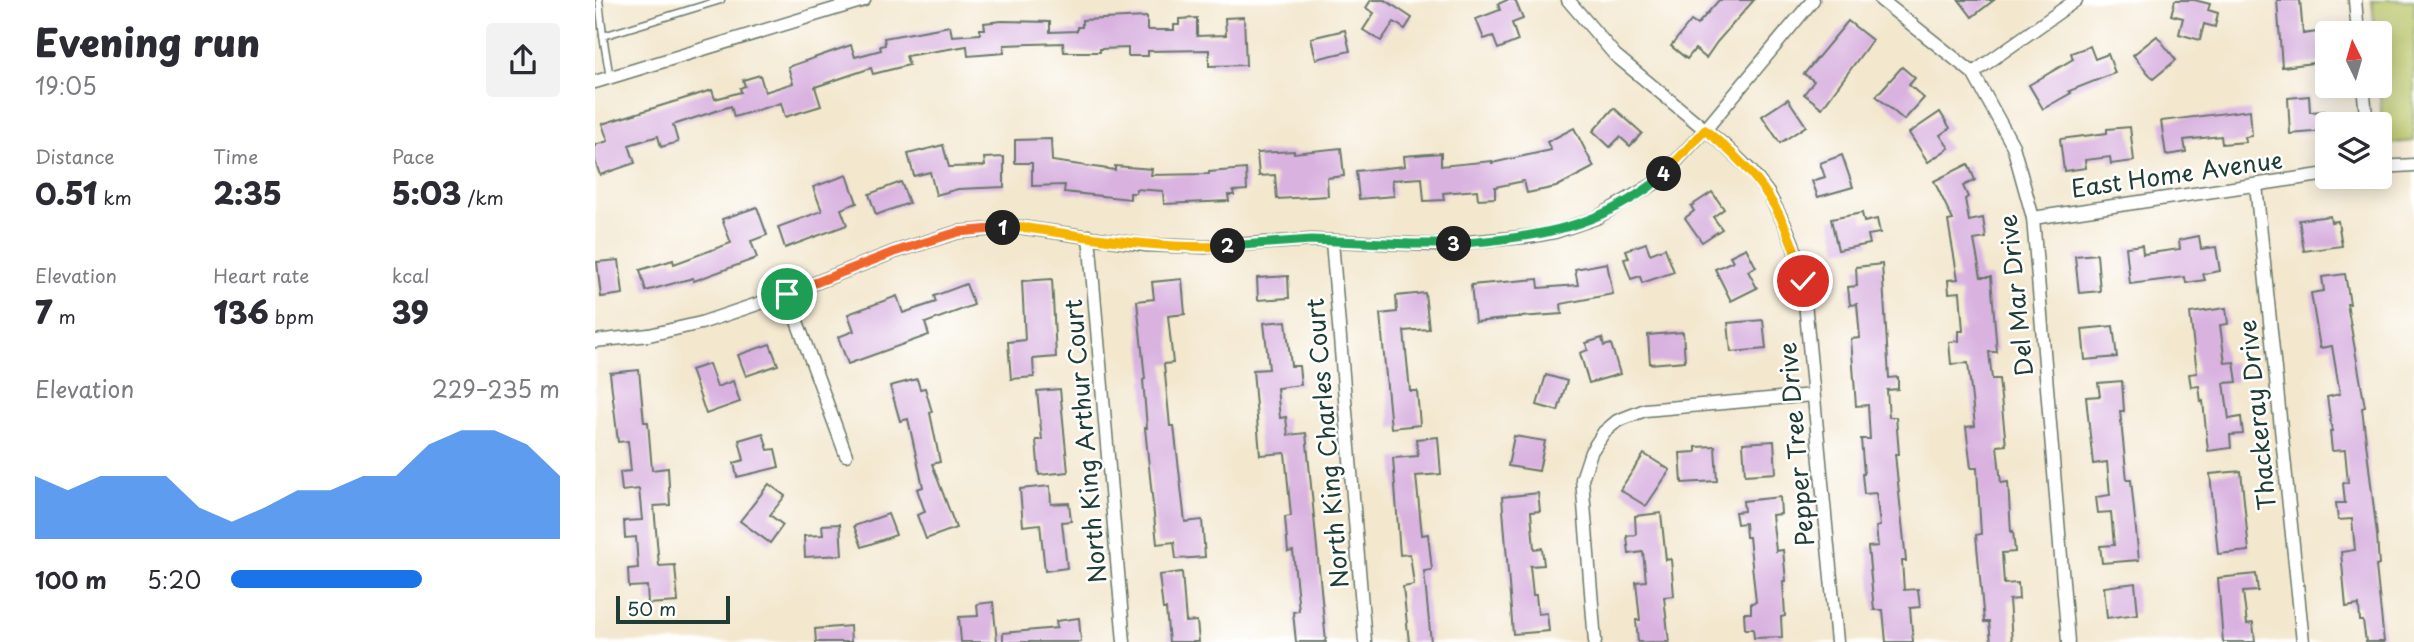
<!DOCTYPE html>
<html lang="en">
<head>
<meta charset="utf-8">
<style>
  :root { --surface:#fff; --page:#f2f2f3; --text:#2b2b33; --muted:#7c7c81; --accent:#1a73e8 }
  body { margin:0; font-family:"Playpen Sans",sans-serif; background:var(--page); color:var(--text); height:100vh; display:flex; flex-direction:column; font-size:26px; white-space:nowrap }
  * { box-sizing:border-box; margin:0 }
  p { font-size:23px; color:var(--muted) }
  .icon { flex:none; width:38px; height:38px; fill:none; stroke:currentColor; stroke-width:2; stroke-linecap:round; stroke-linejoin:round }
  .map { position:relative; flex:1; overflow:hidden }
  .panel { display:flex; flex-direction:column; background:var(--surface); width:595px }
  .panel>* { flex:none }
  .needle { width:46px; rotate:355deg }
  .buttons { position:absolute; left:1720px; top:21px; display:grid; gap:14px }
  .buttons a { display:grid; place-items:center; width:77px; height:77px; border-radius:7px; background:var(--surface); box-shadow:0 4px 18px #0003; font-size:35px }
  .scale { position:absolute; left:21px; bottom:18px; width:114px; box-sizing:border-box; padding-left:7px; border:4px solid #1f3d34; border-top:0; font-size:19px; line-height:24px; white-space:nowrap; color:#1f3d34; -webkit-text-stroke:5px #fff; paint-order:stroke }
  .pin { position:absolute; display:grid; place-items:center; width:60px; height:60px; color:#fff; margin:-30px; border:4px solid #fff; border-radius:50%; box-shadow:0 2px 7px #0007 }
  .km { position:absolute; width:35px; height:35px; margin:-18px; border-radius:50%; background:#222; color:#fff; font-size:19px; line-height:35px; text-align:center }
  .round { display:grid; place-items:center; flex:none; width:74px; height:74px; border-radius:7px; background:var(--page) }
  .headline { display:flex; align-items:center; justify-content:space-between; height:119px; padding:0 35px }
  h1 { font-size:38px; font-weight:800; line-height:52px }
  .stats { display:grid; grid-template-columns:repeat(3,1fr); gap:10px; height:119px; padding:7px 35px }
  .stats div { display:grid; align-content:center }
  .stats b { font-size:30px; font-weight:800 }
  .stats small { font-size:19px; font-weight:400 }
  .stats p { font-size:19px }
  .chart { height:196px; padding:14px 35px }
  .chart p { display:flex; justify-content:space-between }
  .chart svg { width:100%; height:126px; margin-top:7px; fill:var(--accent); opacity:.7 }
  ul { padding:0 35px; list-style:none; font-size:23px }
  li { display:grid; grid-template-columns:112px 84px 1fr; align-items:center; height:52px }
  li i { height:18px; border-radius:9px; background:var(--accent) }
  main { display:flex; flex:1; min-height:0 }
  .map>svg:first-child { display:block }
  .green { fill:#b9c567; stroke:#6c814e; stroke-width:2 }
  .building { fill:#d9b2e0 }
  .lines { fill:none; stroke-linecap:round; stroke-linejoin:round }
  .lane-casing { stroke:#69786a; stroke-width:9 }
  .street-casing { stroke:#69786a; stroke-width:15 }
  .lane { stroke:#fff; stroke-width:6 }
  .street { stroke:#fff; stroke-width:12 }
  .split-1-casing { stroke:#fff; stroke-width:14 }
  .split-2-casing { stroke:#fff; stroke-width:14 }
  .split-3-casing { stroke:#fff; stroke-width:14 }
  .split-4-casing { stroke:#fff; stroke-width:14 }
  .split-5-casing { stroke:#fff; stroke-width:14 }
  .split-1 { stroke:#f0652b; stroke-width:9 }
  .split-2 { stroke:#f5b400; stroke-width:9 }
  .split-3 { stroke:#22a559; stroke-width:9 }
  .split-4 { stroke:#22a559; stroke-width:9 }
  .split-5 { stroke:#f5b400; stroke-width:9 }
  .labels { text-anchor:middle; stroke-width:5; stroke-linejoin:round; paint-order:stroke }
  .street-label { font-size:24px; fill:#1f3d34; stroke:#fff }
</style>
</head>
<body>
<main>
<section class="panel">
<div class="headline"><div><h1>Evening run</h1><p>19:05</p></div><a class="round"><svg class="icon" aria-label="share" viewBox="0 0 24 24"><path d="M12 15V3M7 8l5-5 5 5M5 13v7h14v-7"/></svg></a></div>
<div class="stats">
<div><p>Distance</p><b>0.51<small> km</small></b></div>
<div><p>Time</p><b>2:35</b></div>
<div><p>Pace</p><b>5:03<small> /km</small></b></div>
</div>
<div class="stats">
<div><p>Elevation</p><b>7<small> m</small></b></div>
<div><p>Heart rate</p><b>136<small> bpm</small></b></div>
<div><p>kcal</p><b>39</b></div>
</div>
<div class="chart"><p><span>Elevation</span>229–235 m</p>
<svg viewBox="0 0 160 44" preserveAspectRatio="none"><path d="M0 44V22L10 27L20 22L30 22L40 22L50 33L60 38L70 33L80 27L90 27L100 22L110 22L120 11L130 6L140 6L150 11L160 22V44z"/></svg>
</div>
<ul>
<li><b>100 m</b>5:20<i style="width:58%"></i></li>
</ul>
</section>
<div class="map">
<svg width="1819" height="642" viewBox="0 0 1819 642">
  <rect width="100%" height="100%" fill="#fff"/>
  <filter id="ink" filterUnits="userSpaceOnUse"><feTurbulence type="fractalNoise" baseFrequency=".0143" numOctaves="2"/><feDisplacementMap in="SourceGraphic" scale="14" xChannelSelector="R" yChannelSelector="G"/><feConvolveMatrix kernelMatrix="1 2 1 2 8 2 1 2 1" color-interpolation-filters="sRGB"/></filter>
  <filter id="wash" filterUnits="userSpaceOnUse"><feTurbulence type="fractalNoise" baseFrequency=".00686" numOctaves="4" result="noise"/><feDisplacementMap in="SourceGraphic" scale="28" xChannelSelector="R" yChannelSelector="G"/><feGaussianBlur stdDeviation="1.57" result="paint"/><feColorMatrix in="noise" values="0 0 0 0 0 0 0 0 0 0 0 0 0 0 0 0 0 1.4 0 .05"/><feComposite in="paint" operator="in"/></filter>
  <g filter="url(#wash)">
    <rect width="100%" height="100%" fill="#f3e7ce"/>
    <path class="green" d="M1777,0H1819V141L1789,144L1784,86L1785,33H1780Z"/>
    <g id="blocks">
      <g class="building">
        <path d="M776,0H790L817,18L810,29L799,22L786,41L768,30L779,13L771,8Z"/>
        <path d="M912,0H920L928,19L917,23L923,41L903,49L898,36L889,39L881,19L905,10L903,4Z"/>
        <path d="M1124,0H1159L1122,42L1111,58L1100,49L1092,59L1076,46L1096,21L1102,25Z"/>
        <path d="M1364,0H1399L1377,17Z"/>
        <path d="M1580,0H1599L1615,4L1613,10L1623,13L1620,27L1609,24L1605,40L1584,34L1588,18L1576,15Z"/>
        <path d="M1682,0H1705L1708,34L1722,32L1726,62L1687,67Z"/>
        <path d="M552,17V30H579V25H584V19L602,18V36L631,35L630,18L649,17L651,65L614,66V50L553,51V56H533V48L505,49V52H469L468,43L409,45V53L373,56L372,46L311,56L314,65L278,74L276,68L220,87L226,106L190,117L186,103L139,117L136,106L78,125L83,142L66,147L63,136L34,145L40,163L5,175L0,161V145L13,141L7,124L117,90L120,99L146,92L145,88L150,86L148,80L165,75L170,92L198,83L193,67L256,45L260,57L286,50L285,46L290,45L289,38L355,26L357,36L385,34V29H390L389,23L407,21L455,22V32L482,31V27H487V20Z"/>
        <path d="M1253,21L1277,40L1227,108L1209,94L1219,81L1209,74Z"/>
        <path d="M750,30L755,51L721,59L716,38Z"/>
        <path d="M1562,36L1581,60L1558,79L1538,55Z"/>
        <path d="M1495,46L1500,59L1513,54L1520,73L1474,91L1476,93L1448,109L1434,85L1478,59L1476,53Z"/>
        <path d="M1307,67L1320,78L1314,85L1329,98L1309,120L1281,96Z"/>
        <path d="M1714,96L1715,112L1729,111L1730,131L1695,134L1693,98Z"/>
        <path d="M1193,99L1211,126L1185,143L1167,116Z"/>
        <path d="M1019,108L1047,133L1035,146L1025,137L1015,147L998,131Z"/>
        <path d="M1655,110L1657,136L1650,137L1651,142L1627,144L1626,136L1589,140L1591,152L1571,155L1566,121Z"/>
        <path d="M1345,112L1355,128L1345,135L1354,148L1333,162L1314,133Z"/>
        <path d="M1535,127L1539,161L1516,164L1515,157L1490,160L1491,168L1469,171L1465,139L1512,133V129Z"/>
        <path d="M979,128L999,167L961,187L932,193L929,181L900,187V198L883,199L882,190L848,193L849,200L829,201L827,178L797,180L799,196L764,199L761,171L810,166L809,156L846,153V166L897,161V163L956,150L952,142Z"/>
        <path d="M456,139L457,161L520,170V166L557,169L556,175L614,174V172L651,169L652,190L638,191L639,195H633L634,201L569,204L568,191L541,189V193H535V199L469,192L470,185L437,186V163H420V140Z"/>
        <path d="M348,145L354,167L390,166L389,158L409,157V187L363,189L341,195L335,172L319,176L313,154Z"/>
        <path d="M746,148L749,176L732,178L733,196L682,199L680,175L664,176L662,153L699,151V153Z"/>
        <path d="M1247,155L1258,187L1223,197L1217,181L1230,177L1225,163Z"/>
        <path d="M1373,164L1380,180L1368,186L1373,197L1370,199L1374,221L1388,218L1391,238L1379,240L1386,277H1396L1402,352H1394L1397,379H1404L1411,445L1402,446L1406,483L1413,482L1416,532L1418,531L1420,552L1407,553L1409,584L1423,583L1424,599L1414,600L1417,642H1396L1394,622H1389L1381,535L1386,534L1382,468H1376L1371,427L1380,426L1373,363L1356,364L1354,342L1364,341V331H1368L1365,292L1354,293L1353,280L1363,279L1353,221L1358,220L1339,181Z"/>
        <path d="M252,175L262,203L246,209L252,225L190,248L183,227L227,211L218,187Z"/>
        <path d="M306,182L314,203L281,215L274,194Z"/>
        <path d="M1117,192L1129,209L1118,217L1127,229L1107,242L1090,218L1099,211L1096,206Z"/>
        <path d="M162,207L172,235L156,241L162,258L99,281L98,278L51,291L45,270L78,260L79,264L136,243L127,219Z"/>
        <path d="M1267,213L1269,222L1282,219L1285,233L1273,235L1275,244L1243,250L1236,219Z"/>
        <path d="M1735,216L1736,222L1743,221L1747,246L1709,251L1704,220Z"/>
        <path d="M1604,236L1606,249L1621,247L1625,271L1608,274L1610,280L1591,283L1590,277L1535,284L1531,247L1547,245L1548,254L1585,249L1584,240Z"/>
        <path d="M1051,243L1055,254L1070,248L1079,272L1047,283L1045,276L1036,279L1029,259L1034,258L1031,250Z"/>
        <path d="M1151,248L1161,267L1153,271L1162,288L1136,301L1120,269L1138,261L1135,256Z"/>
        <path d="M1502,254L1505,291L1484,293L1480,256Z"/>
        <path d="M24,260L28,294L6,297L2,262Z"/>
        <path d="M1012,263L1018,294L966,304L967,314L910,318V319L880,322L876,285L943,279L944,288L983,285L980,269Z"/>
        <path d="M1287,264L1294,378L1303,377V389L1292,390L1294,417H1301L1304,454H1300L1311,561H1307L1309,590L1323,589L1325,607L1315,608L1318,642H1291L1288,610H1279L1273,547L1283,546L1281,527L1285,526L1281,493L1269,494L1267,474H1269L1266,439H1275L1273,405L1261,406L1256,339L1265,338L1262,304L1255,305L1253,287L1262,286L1261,267Z"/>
        <path d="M1750,274L1755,304H1752L1770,407L1767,408L1782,535L1784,565L1781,566L1789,642H1771L1768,621H1765L1764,605L1751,607L1746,552L1760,550L1757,519L1743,520L1741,503H1750L1748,483H1753L1750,450L1737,451L1735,431H1737L1732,397L1745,394L1737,346L1725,348L1716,293L1729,291L1727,277Z"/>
        <path d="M693,276L694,298L663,300L662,278Z"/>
        <path d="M457,279L461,357L438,359L439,377L416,379L413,342L430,340L427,281Z"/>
        <path d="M587,279L590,314L573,316L578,363L569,364L575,426H579L590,522L607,520L610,557L581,559L579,542L562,544L550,428H552L548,380L550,379L542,301L559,299L557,282Z"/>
        <path d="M371,284L379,305L330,323L334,335L253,364L243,337L259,331L253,314L302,296L308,313L341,302L339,296Z"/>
        <path d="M830,293L834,329L809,331L815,391H822L825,425L796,428L785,314L802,312L801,296Z"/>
        <path d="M1631,308L1633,324L1625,325L1630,363L1639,362L1642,382L1629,383L1634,419L1646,417L1648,434L1635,435L1636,448L1613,451L1608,401L1606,402L1604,386L1596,387L1594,374L1602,373L1595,313Z"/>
        <path d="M1168,320L1171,349L1136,352L1133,323Z"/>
        <path d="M691,321L696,366H704L706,385L682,388L685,418L691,417L693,435L711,433L731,642H701L698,612L704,611L698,551L693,552L690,517L696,516L690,453L665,455L658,370L674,369L669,323Z"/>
        <path d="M1518,326L1522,357L1490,360L1487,329Z"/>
        <path d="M1088,332L1090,361L1055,364L1053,335Z"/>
        <path d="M1007,338L1009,346L1016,344L1025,374L994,383L985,353L993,350L991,343Z"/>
        <path d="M175,344L183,365L151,376L143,355Z"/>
        <path d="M114,364L122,387L138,381L145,402L111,414L96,370Z"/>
        <path d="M44,370L49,422H53L57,470L73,468L75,505L59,506L64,566L80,565L83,602L53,604L52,586L34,587L33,569L43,568L41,537L30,538L29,521L47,520L44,489L27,491L25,472L36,471L33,441L23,442L15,373Z"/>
        <path d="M951,375L972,381L963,411L942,405Z"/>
        <path d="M322,379L325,389L330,388L337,412L335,413L345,462L337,464L361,528L331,539L322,515L330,512L322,489L328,487L313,419L305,421L295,386Z"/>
        <path d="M1527,381L1529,411H1525L1532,480H1536L1544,560L1507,563L1505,546L1519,545L1516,512L1503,513L1501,497L1515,495L1512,462L1498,464L1491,397L1505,396L1503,383Z"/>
        <path d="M465,389L473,472L444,475L441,440H447L442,391Z"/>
        <path d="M168,433L173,450L180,449L184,467L142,477L139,463L149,460L144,440Z"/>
        <path d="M919,436L950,441L944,471L913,466Z"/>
        <path d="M843,437L846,474L821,476L827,535L833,534L837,570L829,571L836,642H814L808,587L819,585L815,554L805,555L798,458L823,456L821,439Z"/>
        <path d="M1179,441L1181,473L1150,475L1148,443Z"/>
        <path d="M1120,446L1122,481L1087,483L1085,453L1101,452V447Z"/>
        <path d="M1049,454L1075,470L1051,506L1025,490Z"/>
        <path d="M1646,471L1654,551L1623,554L1615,474Z"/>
        <path d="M174,484L190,496L175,515L188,525L175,543L145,521Z"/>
        <path d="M455,486L456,504L474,503L476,521L467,522L472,568L450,571L445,524L428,526L425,489Z"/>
        <path d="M943,493L945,511L936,512L939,549L947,548L949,565L935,566L938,595H941L943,614L952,613L954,631L918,634L907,497Z"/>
        <path d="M1185,497L1186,514L1177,515L1181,551L1188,550L1191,581H1188L1190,616L1186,617L1187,637L1159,638L1158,629H1150L1149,613H1156V603L1161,602L1154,537H1151L1150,523L1142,524L1140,512L1149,511L1148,501Z"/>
        <path d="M1066,513L1071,560L1076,559L1079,596L1069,597L1074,642H1043L1041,620H1045L1041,582L1051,581L1048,552L1034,554L1032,536L1041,535L1040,516Z"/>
        <path d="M293,514L301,535L267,547L259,526Z"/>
        <path d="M245,524L247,555L210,557L209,536L228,535L227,525Z"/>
        <path d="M587,572L591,622L602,621L604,642H574L571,609H568L564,575Z"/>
        <path d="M1661,574L1663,591L1648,592L1652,624L1658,623L1660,642H1628L1623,578Z"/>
        <path d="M1540,583L1543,614L1512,618L1509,587Z"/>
        <path d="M398,602L402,642H366L364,617L383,616L382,604Z"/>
        <path d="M484,618L486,642H408V633L462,628L461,621Z"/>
        <path d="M255,626L256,642H221L220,629Z"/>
      </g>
    </g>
  </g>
  <g filter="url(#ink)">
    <use href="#blocks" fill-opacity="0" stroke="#69786a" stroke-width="2"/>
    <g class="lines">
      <defs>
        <g id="lane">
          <path d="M4,0L8,36"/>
          <path d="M15,78L8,36L126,0"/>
        </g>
        <g id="street">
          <path d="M973,0L1020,55L1130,146L1156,171L1173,193L1190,225L1198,244L1208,281L1242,642"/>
          <path d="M1286,0L1378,73L1418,146L1438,218L1473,642"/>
          <path d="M1760,0L1763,33"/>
          <path d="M1378,73L1481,0"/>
          <path d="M0,82L269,0"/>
          <path d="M1768,86L1772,124"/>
          <path d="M1785,167L1819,165"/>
          <path d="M1661,185L1708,642"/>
          <path d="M1438,218L1732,174"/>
          <path d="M494,236L529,642"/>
          <path d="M737,241L770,642"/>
          <path d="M192,294L251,455"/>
          <path d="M0,341L54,335L106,323L192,294L299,252L363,232L424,227L551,245L610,247L716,240L841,245L939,236L960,232L1001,218L1062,182L1110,130L1218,0"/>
          <path d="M1000,642L987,479L996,452L1009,432L1022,421L1050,410L1218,395"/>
        </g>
      </defs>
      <use href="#lane" class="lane-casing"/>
      <use href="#street" class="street-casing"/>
      <use href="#lane" class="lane"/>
      <use href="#street" class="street"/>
    </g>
  </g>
  <g class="lines" filter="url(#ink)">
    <defs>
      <path id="split-1" d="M192,294L299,252L363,232L408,228"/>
      <path id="split-2" d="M408,228L424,227C493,236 563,250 633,246"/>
      <path id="split-3" d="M633,246L716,240L816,244H859"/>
      <path id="split-4" d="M859,244C921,239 980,233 1034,200C1047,192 1059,185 1069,174"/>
      <path id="split-5" d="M1069,174L1110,130C1163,172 1193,214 1208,281"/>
    </defs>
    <use href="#split-1" class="split-1-casing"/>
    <use href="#split-2" class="split-2-casing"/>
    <use href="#split-3" class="split-3-casing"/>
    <use href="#split-4" class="split-4-casing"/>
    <use href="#split-5" class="split-5-casing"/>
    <use href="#split-1" class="split-1"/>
    <use href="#split-2" class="split-2"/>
    <use href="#split-3" class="split-3"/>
    <use href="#split-4" class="split-4"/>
    <use href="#split-5" class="split-5"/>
  </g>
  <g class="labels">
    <g class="street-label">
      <text transform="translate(1582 175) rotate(-8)" y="8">East Home Avenue</text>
      <text transform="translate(1422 295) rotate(-96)" y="8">Del Mar Drive</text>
      <text transform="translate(1663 415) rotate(-96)" y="8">Thackeray Drive</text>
      <text transform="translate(491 441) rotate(-95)" y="8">North King Arthur Court</text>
      <text transform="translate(733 443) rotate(-95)" y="8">North King Charles Court</text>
      <text transform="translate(1202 444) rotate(-95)" y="8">Pepper Tree Drive</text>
    </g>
  </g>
</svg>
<div class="buttons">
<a><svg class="needle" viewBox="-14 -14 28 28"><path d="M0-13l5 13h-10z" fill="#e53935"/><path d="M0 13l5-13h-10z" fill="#7c7c81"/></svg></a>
<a><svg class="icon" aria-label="layers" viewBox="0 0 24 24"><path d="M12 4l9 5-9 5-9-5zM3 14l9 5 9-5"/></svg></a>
</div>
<div class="scale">50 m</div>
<div class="pin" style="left:192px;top:294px;background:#1e9e55"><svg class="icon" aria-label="arrive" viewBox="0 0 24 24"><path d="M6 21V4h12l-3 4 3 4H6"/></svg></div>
<div class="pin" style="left:1208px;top:281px;background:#d93025"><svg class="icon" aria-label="check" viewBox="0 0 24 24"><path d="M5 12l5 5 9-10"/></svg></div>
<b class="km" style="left:408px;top:228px">1</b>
<b class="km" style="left:633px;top:246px">2</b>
<b class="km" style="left:859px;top:244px">3</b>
<b class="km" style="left:1069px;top:174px">4</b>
</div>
</main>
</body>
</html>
